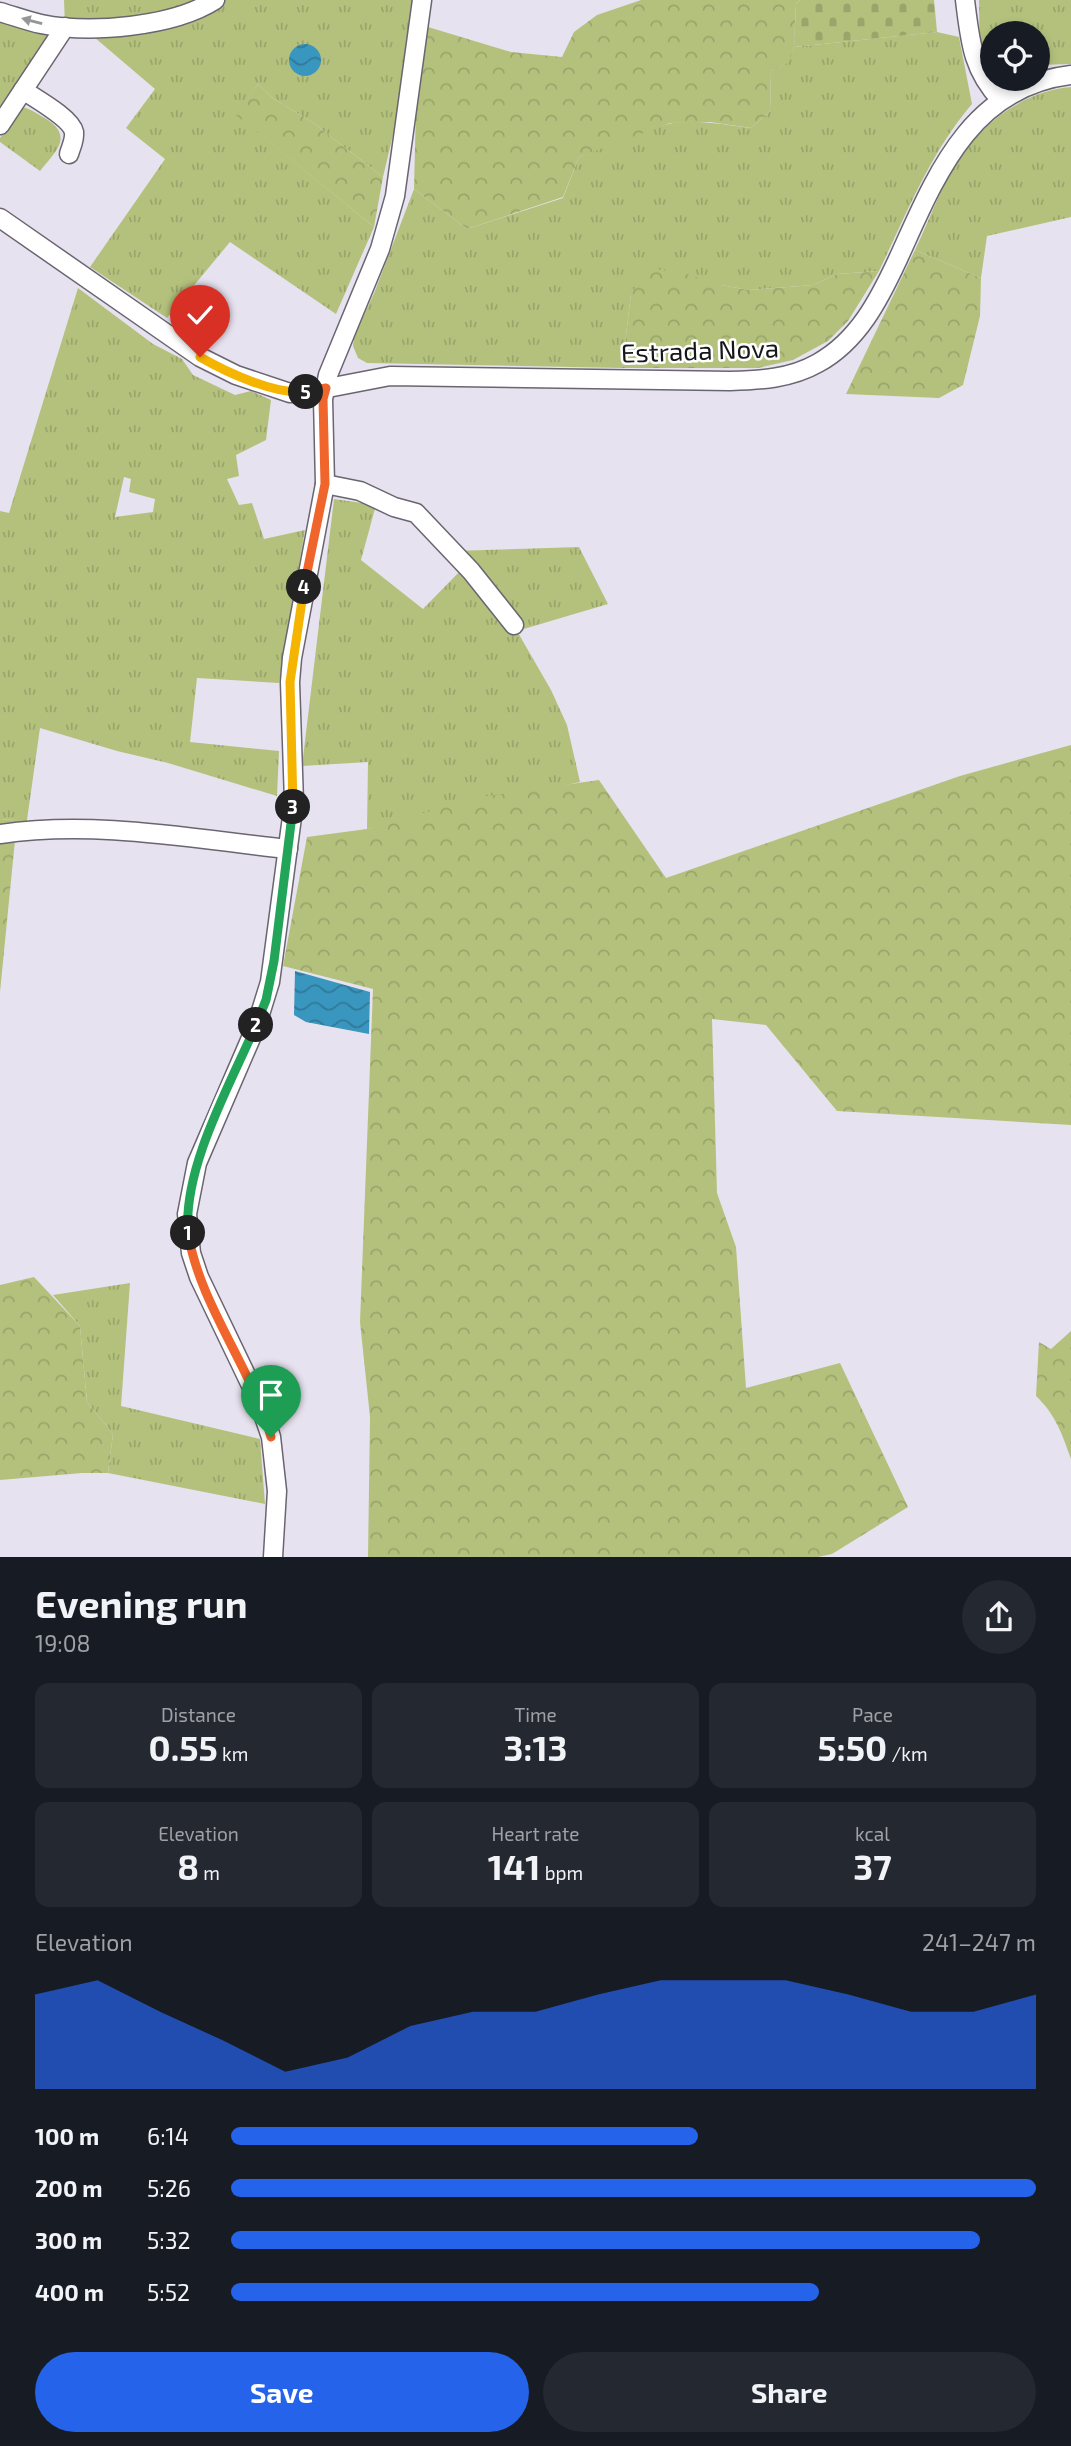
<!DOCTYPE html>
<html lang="en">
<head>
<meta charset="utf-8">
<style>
  :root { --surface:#171b24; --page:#242831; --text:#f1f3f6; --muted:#9ea1a6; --accent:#2563eb }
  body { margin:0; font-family:"Exo 2",sans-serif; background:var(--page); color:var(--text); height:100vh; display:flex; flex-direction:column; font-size:26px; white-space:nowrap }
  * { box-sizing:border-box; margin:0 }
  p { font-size:23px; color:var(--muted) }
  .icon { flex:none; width:38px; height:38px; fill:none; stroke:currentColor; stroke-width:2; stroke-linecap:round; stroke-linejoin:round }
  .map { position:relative; height:1557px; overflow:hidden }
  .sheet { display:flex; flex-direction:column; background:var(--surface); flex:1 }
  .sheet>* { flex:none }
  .buttons { position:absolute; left:980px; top:21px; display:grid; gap:14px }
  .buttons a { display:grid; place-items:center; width:70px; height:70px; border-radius:50%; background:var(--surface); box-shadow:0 4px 10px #0003; font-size:35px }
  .pin { position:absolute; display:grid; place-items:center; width:60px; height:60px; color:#fff; margin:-72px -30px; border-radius:50% 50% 50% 0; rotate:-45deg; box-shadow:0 0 7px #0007 }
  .pin .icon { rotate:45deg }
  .km { position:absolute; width:35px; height:35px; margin:-18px; border-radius:50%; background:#222; color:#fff; font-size:19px; line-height:35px; text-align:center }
  .round { display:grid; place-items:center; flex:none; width:74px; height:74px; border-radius:37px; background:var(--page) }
  .headline { display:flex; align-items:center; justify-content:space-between; height:119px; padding:0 35px }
  h1 { font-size:38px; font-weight:700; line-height:52px }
  .metrics { display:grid; grid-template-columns:repeat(3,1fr); gap:10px; height:119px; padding:7px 35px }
  .metrics div { display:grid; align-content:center; border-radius:14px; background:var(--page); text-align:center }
  .metrics b { font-size:35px; font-weight:700 }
  .metrics small { font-size:19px; font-weight:400 }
  .metrics p { font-size:19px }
  .chart { height:196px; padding:14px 35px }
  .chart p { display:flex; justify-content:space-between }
  .chart svg { width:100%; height:126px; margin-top:7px; fill:var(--accent); opacity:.7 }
  .primary-button { display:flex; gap:14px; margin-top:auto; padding:14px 35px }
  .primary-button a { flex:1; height:80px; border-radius:42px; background:var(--accent); color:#fff; font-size:28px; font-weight:700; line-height:80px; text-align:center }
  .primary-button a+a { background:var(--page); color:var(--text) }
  ul { padding:0 35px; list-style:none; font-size:23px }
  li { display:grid; grid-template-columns:112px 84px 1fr; align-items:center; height:52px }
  li i { height:18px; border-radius:9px; background:var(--accent) }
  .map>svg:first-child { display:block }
  .grass { fill:url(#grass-tufts); fill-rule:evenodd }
  .forest { fill:url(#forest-crowns) }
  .cemetery { fill:url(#cemetery-stones) }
  .water { fill:url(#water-waves) }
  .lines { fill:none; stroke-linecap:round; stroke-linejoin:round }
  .minor-casing { stroke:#6a6571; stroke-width:21 }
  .minor { stroke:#fff; stroke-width:18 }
  .oneway { fill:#969698 }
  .split-1-casing { stroke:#fff; stroke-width:14 }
  .split-2-casing { stroke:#fff; stroke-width:14 }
  .split-3-casing { stroke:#fff; stroke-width:14 }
  .split-4-casing { stroke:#fff; stroke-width:14 }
  .split-5-casing { stroke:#fff; stroke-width:14 }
  .split-6-casing { stroke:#fff; stroke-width:14 }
  .split-1 { stroke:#f0652b; stroke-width:9 }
  .split-2 { stroke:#22a559; stroke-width:9 }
  .split-3 { stroke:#22a559; stroke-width:9 }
  .split-4 { stroke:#f5b400; stroke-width:9 }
  .split-5 { stroke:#f0652b; stroke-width:9 }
  .split-6 { stroke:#f5b400; stroke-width:9 }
  .labels { text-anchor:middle; stroke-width:5; stroke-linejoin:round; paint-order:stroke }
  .street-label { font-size:26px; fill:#161519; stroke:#fff }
</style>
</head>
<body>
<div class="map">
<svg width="1071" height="1557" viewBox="0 0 1071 1557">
  <defs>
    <pattern id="grass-tufts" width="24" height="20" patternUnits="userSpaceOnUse" patternTransform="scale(1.75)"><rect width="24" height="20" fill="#b4c17d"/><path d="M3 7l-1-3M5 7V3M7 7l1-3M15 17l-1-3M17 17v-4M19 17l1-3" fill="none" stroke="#9aa56b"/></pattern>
    <pattern id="forest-crowns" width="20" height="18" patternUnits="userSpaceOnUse" patternTransform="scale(1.75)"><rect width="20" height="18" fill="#b4c17d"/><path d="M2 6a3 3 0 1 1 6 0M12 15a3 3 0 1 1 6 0" fill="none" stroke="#9aa56b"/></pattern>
    <pattern id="cemetery-stones" width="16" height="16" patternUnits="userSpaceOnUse" patternTransform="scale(1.75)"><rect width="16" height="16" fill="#b4c17d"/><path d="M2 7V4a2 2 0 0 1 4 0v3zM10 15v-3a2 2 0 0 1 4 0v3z" fill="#9aa56b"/></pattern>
    <pattern id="water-waves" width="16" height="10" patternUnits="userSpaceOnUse" patternTransform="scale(1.75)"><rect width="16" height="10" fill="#3996be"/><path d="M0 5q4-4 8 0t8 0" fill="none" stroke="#2f799a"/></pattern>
  </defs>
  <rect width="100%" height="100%" fill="#e7e2ef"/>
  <g class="grass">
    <path d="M64,0H422L416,38L383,177L312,122L274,99L258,84L237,115L374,227L336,314L230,242L167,318L90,267L165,159L126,128L155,89L94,37L88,27H65L14,86L0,106V12L65,26Z"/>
    <path d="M979,0H1071V64L1038,65V33H992V60C976,46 980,19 979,0Z"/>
    <path d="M937,32L959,37L972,104C930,153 907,213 879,271L837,274L813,285L749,290L721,285L631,294L622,368L367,363L358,358L353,346L354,337L375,291L414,189L467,229L563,198L579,157C608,145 638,131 668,124C689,118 729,125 751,128L770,111L771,71L788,62L794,47Z"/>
    <path d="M1071,87V217L987,236L981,278L915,250C928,223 939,192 954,166C979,125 1023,91 1071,87Z"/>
    <path d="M22,107C32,109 39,115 48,120C74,138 54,153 40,171L0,142V138Z"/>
    <path d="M78,288L153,344L182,359L193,375L235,395L251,391L271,400L266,440L236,455L239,476L227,479L239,505L252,503L264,539L305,530L279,683L197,678L190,742L279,751L277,796L168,763L117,751L40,728L27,820L25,830L17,831V820L0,819V511L9,513ZM124,477L131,479L129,492L155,499L153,512L115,517Z"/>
    <path d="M334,499L376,505L361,560L423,609L464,567L452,551L579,547L608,604L517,631L551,690L567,725L580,782L367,829L368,762L302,766Z"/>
    <path d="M130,1283L121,1406L260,1439L265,1504L108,1473L113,1434L87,1402L80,1326L53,1295Z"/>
  </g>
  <g class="forest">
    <path d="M641,0H800L796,4L794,47L789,62L771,71L770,111L751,128L710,122L670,123L579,157L563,197L467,229L414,189L418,24L511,52L562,57L574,32L597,15Z"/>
    <path d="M258,84L274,99L312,122L383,177L374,227L236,115Z"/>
    <path d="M915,250L981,278L980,316L963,385L939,398L846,394Z"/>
    <path d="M647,268L683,273L721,285L749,290L813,285L837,274L879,271L848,321L828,341L793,360L758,368H622L631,294Z"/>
    <path d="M1071,745V1125L837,1111L766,1025L712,1019L717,1193L736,1247L746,1388L840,1363L908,1507L832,1554L818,1557H368L370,1417L360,1322L373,989L283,966L307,837L367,829L481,797L599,780L666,878L960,776Z"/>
    <path d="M0,819L17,820L0,992Z"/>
    <path d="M34,1277L80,1326L87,1402L113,1434L108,1473H82L0,1480V1285Z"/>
    <path d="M1071,1331V1459C1062,1434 1056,1415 1036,1396L1039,1342L1051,1349Z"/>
  </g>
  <path class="cemetery" d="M800,0H934L937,32L794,47L796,4Z"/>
  <g class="water">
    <circle cx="305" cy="60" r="16"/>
    <path d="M295,971L370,992L369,1034L306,1022L294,1015Z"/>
  </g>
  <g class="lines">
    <defs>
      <g id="minor">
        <path d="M965,0C970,40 972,70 1001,100"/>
        <path d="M0,12C14,16 27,21 41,24C90,34 173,27 215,0"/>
        <path d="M23,90C36,99 71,118 74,132C75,140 71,147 69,154"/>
        <path d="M0,125L65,27"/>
        <path d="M0,218L200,357L236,375L290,393L307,392L390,376L730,381C760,380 790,379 818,363C858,341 879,300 898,259C935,178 969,87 1071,75"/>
        <path d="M325,484L360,491L394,507L416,513L471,571L514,625"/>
        <path d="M0,834C95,820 193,839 288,849"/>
        <path d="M273,1557L277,1491L271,1437L259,1402L199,1277L191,1253L187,1214L197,1163L257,1024L270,982L294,802L290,682L292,658L325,484L323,399L328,375L380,249L395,196L422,0"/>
      </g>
    </defs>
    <use href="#minor" class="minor-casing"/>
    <use href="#minor" class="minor"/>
  </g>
  <defs><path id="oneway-solid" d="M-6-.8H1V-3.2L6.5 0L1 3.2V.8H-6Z" transform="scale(1.75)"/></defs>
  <use class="oneway" href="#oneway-solid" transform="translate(32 21) rotate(-165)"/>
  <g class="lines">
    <defs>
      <path id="split-1" d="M188,1233C200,1306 251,1366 271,1437"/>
      <path id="split-2" d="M188,1233C183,1167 230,1085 256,1025"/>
      <path id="split-3" d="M256,1025L266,1000L274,961L293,807"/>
      <path id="split-4" d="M293,807L290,682L304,587"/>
      <path id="split-5" d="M304,587L325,484L323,399L326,388L306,392"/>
      <path id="split-6" d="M200,357C226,372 275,395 306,392"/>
    </defs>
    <use href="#split-1" class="split-1-casing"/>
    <use href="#split-2" class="split-2-casing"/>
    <use href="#split-3" class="split-3-casing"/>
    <use href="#split-4" class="split-4-casing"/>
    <use href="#split-5" class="split-5-casing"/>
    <use href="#split-6" class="split-6-casing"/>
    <use href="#split-1" class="split-1"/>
    <use href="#split-2" class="split-2"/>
    <use href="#split-3" class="split-3"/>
    <use href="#split-4" class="split-4"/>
    <use href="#split-5" class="split-5"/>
    <use href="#split-6" class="split-6"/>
  </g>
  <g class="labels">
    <g class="street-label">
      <text transform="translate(700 351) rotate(-2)" y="9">Estrada Nova</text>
    </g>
  </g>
</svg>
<div class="buttons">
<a><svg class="icon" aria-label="locate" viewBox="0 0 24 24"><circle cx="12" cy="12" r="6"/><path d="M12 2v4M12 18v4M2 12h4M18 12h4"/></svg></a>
</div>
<div class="pin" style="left:271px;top:1437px;background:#1e9e55"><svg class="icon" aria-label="arrive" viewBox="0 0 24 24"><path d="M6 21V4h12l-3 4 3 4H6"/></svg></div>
<div class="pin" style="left:200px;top:357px;background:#d93025"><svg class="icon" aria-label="check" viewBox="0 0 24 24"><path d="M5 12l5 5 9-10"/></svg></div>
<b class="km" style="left:188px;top:1233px">1</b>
<b class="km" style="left:256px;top:1025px">2</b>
<b class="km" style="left:293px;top:807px">3</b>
<b class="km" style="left:304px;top:587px">4</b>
<b class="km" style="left:306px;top:392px">5</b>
</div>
<section class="sheet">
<div class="headline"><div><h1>Evening run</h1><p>19:08</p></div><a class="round"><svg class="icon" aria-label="share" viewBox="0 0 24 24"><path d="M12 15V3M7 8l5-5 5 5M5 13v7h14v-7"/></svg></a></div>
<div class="metrics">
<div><p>Distance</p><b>0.55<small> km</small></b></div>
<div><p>Time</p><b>3:13</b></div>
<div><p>Pace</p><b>5:50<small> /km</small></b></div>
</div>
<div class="metrics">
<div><p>Elevation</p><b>8<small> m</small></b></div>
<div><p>Heart rate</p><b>141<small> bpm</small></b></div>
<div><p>kcal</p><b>37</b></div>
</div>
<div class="chart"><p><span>Elevation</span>241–247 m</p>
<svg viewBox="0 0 160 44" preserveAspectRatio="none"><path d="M0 44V11L10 6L20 17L30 27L40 38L50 33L60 22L70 17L80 17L90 11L100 6L110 6L120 6L130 11L140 17L150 17L160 11V44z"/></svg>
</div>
<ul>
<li><b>100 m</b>6:14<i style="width:58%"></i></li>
<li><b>200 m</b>5:26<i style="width:100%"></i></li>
<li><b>300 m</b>5:32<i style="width:93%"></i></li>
<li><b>400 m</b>5:52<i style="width:73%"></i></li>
</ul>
<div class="primary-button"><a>Save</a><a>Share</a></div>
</section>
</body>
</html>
